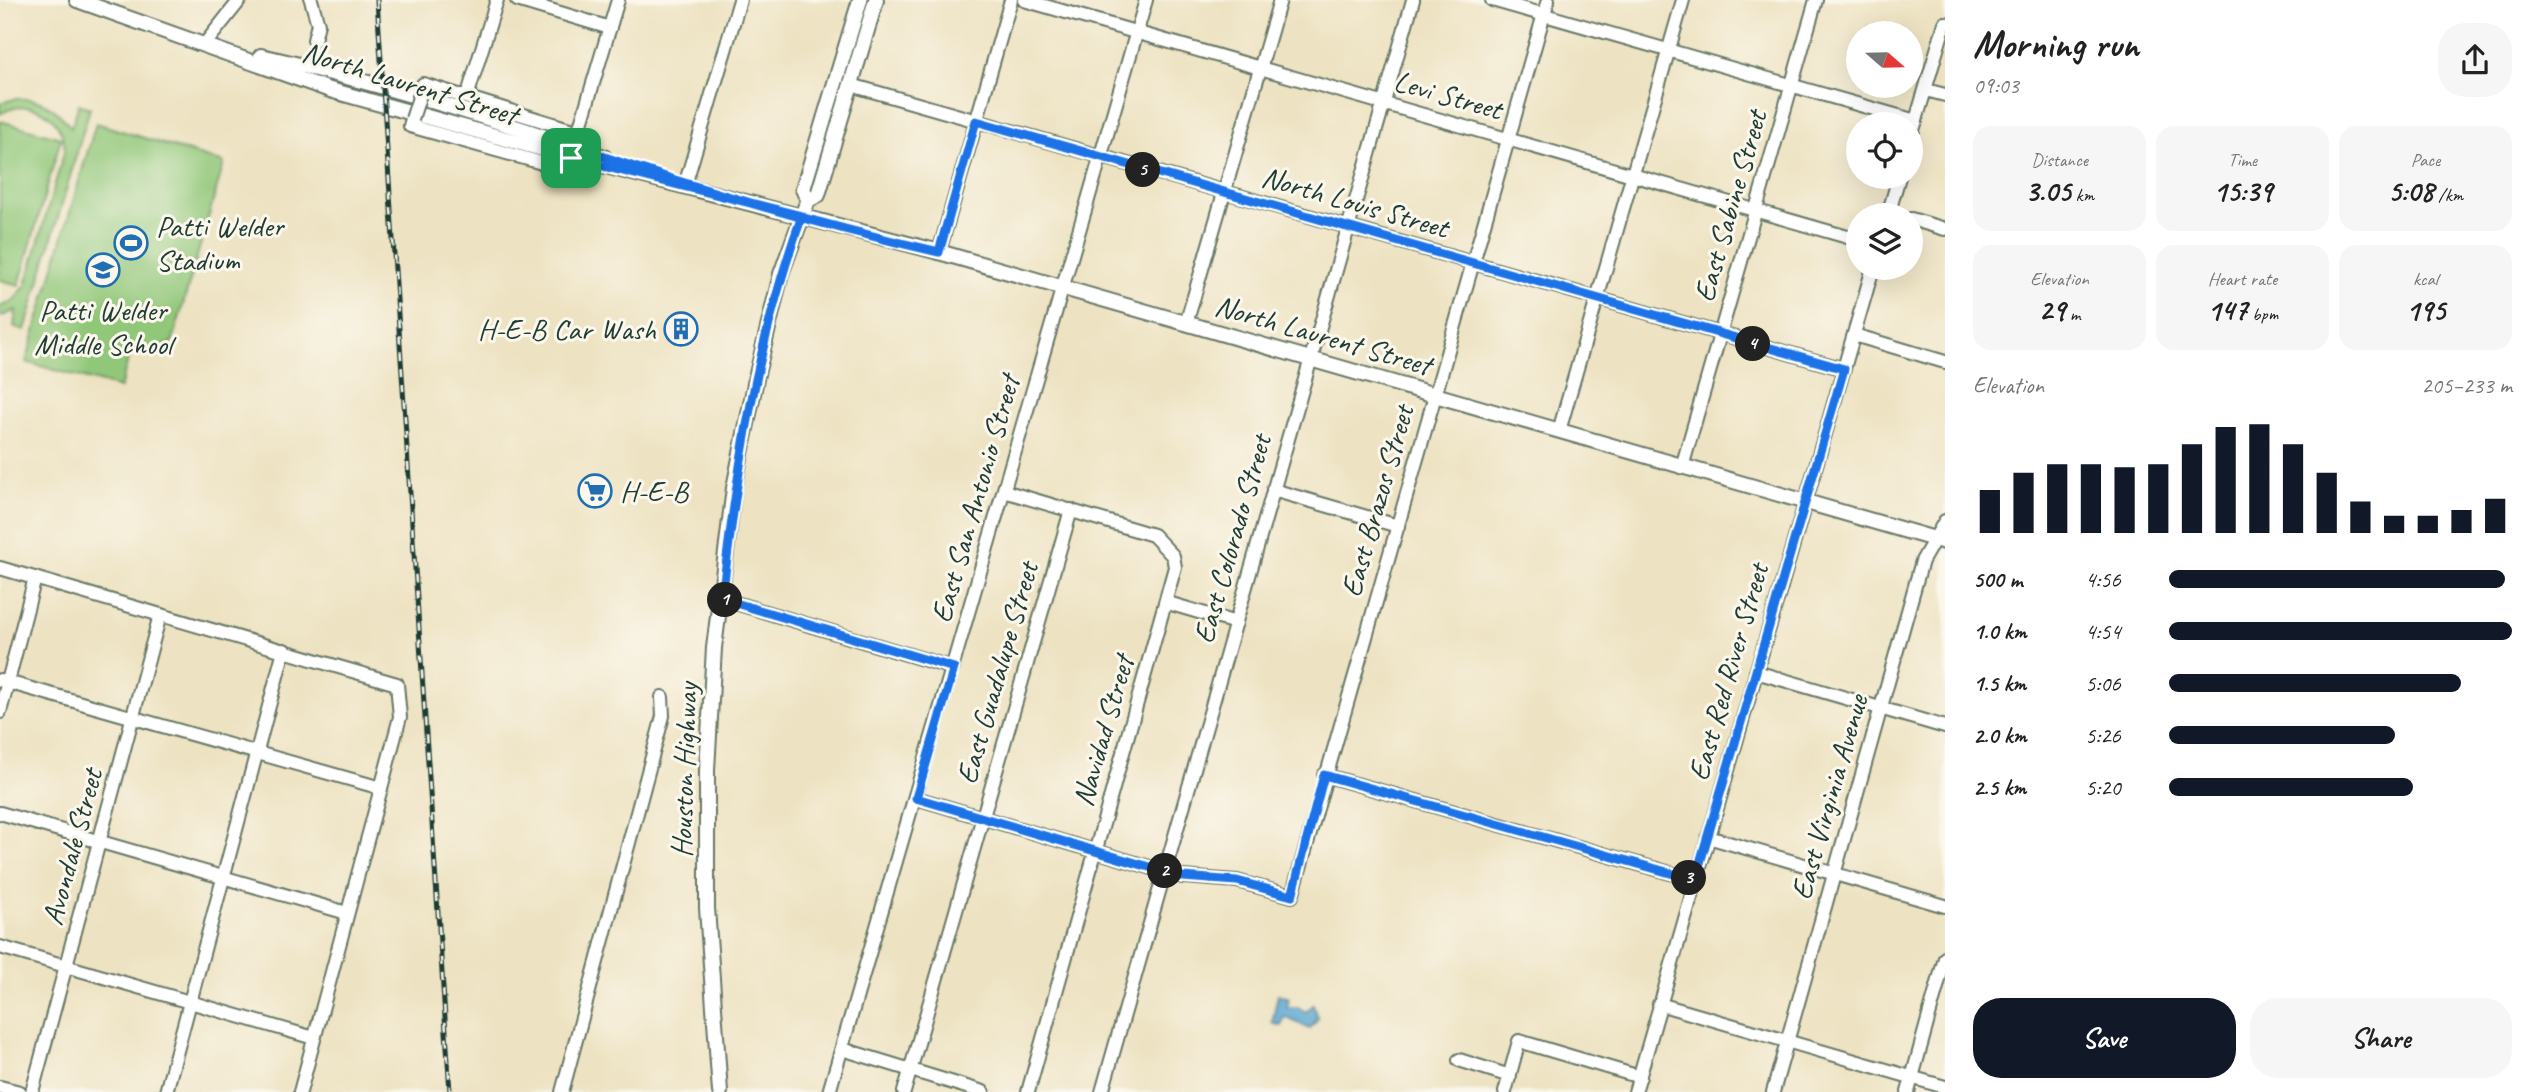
<!DOCTYPE html>
<html lang="en">
<head>
<meta charset="utf-8">
<style>
  :root { --surface:#fff; --page:#f6f6f6; --text:#222; --muted:#767676; --accent:#111827 }
  body { margin:0; font-family:Caveat,sans-serif; background:var(--page); color:var(--text); height:100vh; display:flex; flex-direction:column; font-size:26px; white-space:nowrap }
  * { box-sizing:border-box; margin:0 }
  p { font-size:23px; color:var(--muted) }
  .icon { flex:none; width:38px; height:38px; fill:none; stroke:currentColor; stroke-width:2; stroke-linecap:round; stroke-linejoin:round }
  .map { position:relative; flex:1; overflow:hidden }
  .drawer { display:flex; flex-direction:column; background:var(--surface); width:595px }
  .drawer>* { flex:none }
  .needle { width:46px; rotate:110deg }
  .controls { position:absolute; left:1846px; top:21px; display:grid; gap:14px }
  .controls a { display:grid; place-items:center; width:77px; height:77px; border-radius:50%; background:var(--surface); box-shadow:0 7px 28px #0002; font-size:35px }
  .pin { position:absolute; display:grid; place-items:center; width:60px; height:60px; color:#fff; margin:-30px; border-radius:14px; box-shadow:0 4px 10px #0006 }
  .km { position:absolute; width:35px; height:35px; margin:-18px; border-radius:50%; background:#222; color:#fff; font-size:19px; line-height:35px; text-align:center }
  .round { display:grid; place-items:center; flex:none; width:74px; height:74px; border-radius:28px; background:var(--page) }
  .summary { display:flex; align-items:center; justify-content:space-between; height:119px; padding:0 28px }
  h1 { font-size:38px; font-weight:700; line-height:52px }
  .figures { display:grid; grid-template-columns:repeat(3,1fr); gap:10px; height:119px; padding:7px 28px }
  .figures div { display:grid; align-content:center; border-radius:18px; background:var(--page); text-align:center }
  .figures b { font-size:30px; font-weight:700 }
  .figures small { font-size:19px; font-weight:400 }
  .figures p { font-size:19px }
  .chart { height:196px; padding:14px 28px }
  .chart p { display:flex; justify-content:space-between }
  .chart svg { width:100%; height:126px; margin-top:7px; stroke:var(--accent); stroke-width:6 }
  .action { display:flex; gap:14px; margin-top:auto; padding:14px 28px }
  .action a { flex:1; height:80px; border-radius:28px; background:var(--accent); color:#fff; font-size:28px; font-weight:700; line-height:80px; text-align:center }
  .action a+a { background:var(--page); color:var(--text) }
  ul { padding:0 28px; list-style:none; font-size:23px }
  li { display:grid; grid-template-columns:112px 84px 1fr; align-items:center; height:52px }
  li i { height:18px; border-radius:9px; background:var(--accent) }
  main { display:flex; flex:1; min-height:0 }
  .map>svg:first-child { display:block }
  .green { fill:#91c779; stroke:#588256; stroke-width:2 }
  .water { fill:#59a4d1; stroke:#3c7082; stroke-width:2 }
  .lines { fill:none; stroke-linecap:round; stroke-linejoin:round }
  .minor-casing { stroke:#677765; stroke-width:16 }
  .major-casing { stroke:#677765; stroke-width:18 }
  .minor { stroke:#fff; stroke-width:12 }
  .major { stroke:#fff; stroke-width:14 }
  .rail-casing { stroke:#1f3d34; stroke-width:5 }
  .rail { stroke:#fbf7ec; stroke-width:2.5; stroke-dasharray:8; stroke-linecap:butt }
  .minor-bridge-casing { stroke:#677765; stroke-width:16; stroke-linecap:butt }
  .minor-bridge { stroke:#fff; stroke-width:12 }
  .route-casing { stroke:#fff; stroke-width:14 }
  .route { stroke:#1a73e8; stroke-width:9 }
  .labels { text-anchor:middle; stroke-width:6; stroke-linejoin:round; paint-order:stroke }
  .street-label { font-size:30px; fill:#1f3d34; stroke:#fbf7ec }
  .poi-label { font-size:30px; fill:#1f3d34; stroke:#fbf7ec; text-anchor:start }
</style>
</head>
<body>
<main>
<div class="map">
<svg width="1945" height="1092" viewBox="0 0 1945 1092">
  <rect width="100%" height="100%" fill="#fbf7ec"/>
  <filter id="ink" filterUnits="userSpaceOnUse"><feTurbulence type="fractalNoise" baseFrequency=".0143" numOctaves="2"/><feDisplacementMap in="SourceGraphic" scale="14" xChannelSelector="R" yChannelSelector="G"/><feConvolveMatrix kernelMatrix="1 2 1 2 8 2 1 2 1" color-interpolation-filters="sRGB"/></filter>
  <filter id="wash" filterUnits="userSpaceOnUse"><feTurbulence type="fractalNoise" baseFrequency=".00686" numOctaves="4" result="noise"/><feDisplacementMap in="SourceGraphic" scale="28" xChannelSelector="R" yChannelSelector="G"/><feGaussianBlur stdDeviation="1.57" result="paint"/><feColorMatrix in="noise" values="0 0 0 0 0 0 0 0 0 0 0 0 0 0 0 0 0 1.4 0 .05"/><feComposite in="paint" operator="in"/></filter>
  <g filter="url(#wash)">
    <rect width="100%" height="100%" fill="#ede2c1"/>
    <g class="green">
      <path d="M14,99C41,97 56,107 71,128L79,104L90,108L25,330L14,327L16,310L0,317V307L14,300L26,285L65,149C62,114 31,96 0,114V103Z"/>
      <path d="M0,121L61,138L19,285L0,280Z"/>
      <path d="M96,123L224,163L172,343L146,353L131,349L120,388L26,362Z"/>
    </g>
    <path class="water" d="M1278,994L1289,998L1287,1007H1298L1306,1012L1313,1005L1318,1018L1310,1029L1285,1017L1281,1026L1272,1023Z"/>
  </g>
  <g filter="url(#ink)">
    <g class="lines">
      <defs>
        <g id="minor">
          <path d="M311,0L318,24L314,40"/>
          <path d="M517,0L610,28"/>
          <path d="M1024,0L1858,240"/>
          <path d="M1492,0L1916,121"/>
          <path d="M205,44L240,0"/>
          <path d="M851,85L1844,369"/>
          <path d="M1926,90L1945,95"/>
          <path d="M421,91L423,84L579,132"/>
          <path d="M467,97L497,0"/>
          <path d="M412,119L410,126L567,170L618,0"/>
          <path d="M1911,137L1945,23"/>
          <path d="M685,185L740,0"/>
          <path d="M1888,215L1899,177"/>
          <path d="M1911,219L1945,229"/>
          <path d="M939,252L1011,0"/>
          <path d="M1186,324L1280,0"/>
          <path d="M1854,335L1945,362"/>
          <path d="M1559,431L1683,0"/>
          <path d="M1682,467L1816,0"/>
          <path d="M1273,490L1398,526"/>
          <path d="M1004,491L1153,535L1173,556L1175,567L1028,1092"/>
          <path d="M0,568L397,684L400,717L300,1092"/>
          <path d="M722,599L953,668"/>
          <path d="M1168,603L1236,623"/>
          <path d="M1756,672L1945,727"/>
          <path d="M0,680L381,788"/>
          <path d="M0,712L35,578"/>
          <path d="M1324,775L1695,880"/>
          <path d="M916,798L1183,877L1237,881L1292,896L1548,0"/>
          <path d="M0,813L347,913"/>
          <path d="M1708,837L1945,906"/>
          <path d="M0,947L314,1038"/>
          <path d="M1659,1004L1945,1087"/>
          <path d="M842,1049L983,1092"/>
          <path d="M1459,1060L1510,1076"/>
          <path d="M0,1087L20,1092"/>
          <path d="M32,1092L160,615"/>
          <path d="M166,1092L284,650"/>
          <path d="M562,1092L663,716L662,697"/>
          <path d="M829,1092L1146,0"/>
          <path d="M904,1092L1071,510"/>
          <path d="M1102,1092L1413,0"/>
          <path d="M1505,1092L1519,1041L1640,1077"/>
          <path d="M1635,1092L1873,268"/>
          <path d="M1773,1092L1922,561L1945,521"/>
          <path d="M1908,1092L1945,958"/>
        </g>
        <g id="major">
          <path d="M77,0L330,90L571,157L939,252L1945,542"/>
          <path d="M261,56C377,82 492,118 604,157"/>
          <path d="M808,200L818,195L876,0"/>
          <path d="M720,1092L707,908V770L714,648L734,488L757,374L781,274L808,200L803,189L860,0"/>
        </g>
      </defs>
      <use href="#minor" class="minor-casing"/>
      <use href="#major" class="major-casing"/>
      <use href="#minor" class="minor"/>
      <use href="#major" class="major"/>
      <defs>
        <path id="rail" d="M377,0L450,1092"/>
      </defs>
      <use href="#rail" class="rail-casing"/>
      <use href="#rail" class="rail"/>
      <defs>
        <path id="minor-bridge" d="M412,119L421,91"/>
      </defs>
      <use href="#minor-bridge" class="minor-bridge-casing"/>
      <use href="#minor-bridge" class="minor-bridge"/>
    </g>
  </g>
  <g class="lines" filter="url(#ink)">
    <defs>
      <path id="route" d="M571,158L802,216C757,340 737,469 722,599L954,668L916,798L1183,877L1237,881L1292,896L1324,775L1695,880L1844,369L976,121L939,252C815,224 694,188 575,147L571,158"/>
    </defs>
    <use href="#route" class="route-casing"/>
    <use href="#route" class="route"/>
  </g>
  <defs>
    <symbol id="stadium-ring" viewBox="-11 -11 22 22"><circle r="9.5" fill="#fbf7ec" stroke="#1f6fb2" stroke-width="1.5"/><path d="M0-5a6.5 5 0 1 0 0 10a6.5 5 0 1 0 0-10ZM-3.5-1.8h7v3.6h-7Z" fill="#1f6fb2"/></symbol>
    <symbol id="school-ring" viewBox="-11 -11 22 22"><circle r="9.5" fill="#fbf7ec" stroke="#1f6fb2" stroke-width="1.5"/><path d="M0-5L7-2L0 1L-7-2ZM-4 1L0 2.5L4 1V4Q0 6-4 4Z" fill="#1f6fb2"/></symbol>
    <symbol id="building-ring" viewBox="-11 -11 22 22"><circle r="9.5" fill="#fbf7ec" stroke="#1f6fb2" stroke-width="1.5"/><path d="M-4-6H4V6H1V3H-1V6H-4ZM-2.5-4.3h1.7v1.8h-1.7ZM.8-4.3h1.7v1.8H.8ZM-2.5-1h1.7V.8h-1.7ZM.8-1h1.7V.8H.8Z" fill="#1f6fb2"/></symbol>
    <symbol id="supermarket-ring" viewBox="-11 -11 22 22"><circle r="9.5" fill="#fbf7ec" stroke="#1f6fb2" stroke-width="1.5"/><path d="M-6-5.5h2.5l.6 2H6L4.5 2H-2.5L-4.4-4H-6ZM-1.5 3.2a1.3 1.3 0 1 0 .1 0ZM3 3.2a1.3 1.3 0 1 0 .1 0Z" fill="#1f6fb2"/></symbol>
  </defs>
  <g fill-rule="evenodd">
    <use href="#stadium-ring" x="112" y="224" width="38" height="38"/>
    <use href="#school-ring" x="84" y="251" width="38" height="38"/>
    <use href="#building-ring" x="662" y="310" width="38" height="38"/>
    <use href="#supermarket-ring" x="576" y="472" width="38" height="38"/>
  </g>
  <g class="labels">
    <g class="street-label">
      <text transform="translate(410 83) rotate(17)" y="10">North Laurent Street</text>
      <text transform="translate(1448 95) rotate(16)" y="10">Levi Street</text>
      <text transform="translate(1355 202) rotate(16)" y="10">North Louis Street</text>
      <text transform="translate(1730 206) rotate(-74)" y="10">East Sabine Street</text>
      <text transform="translate(1323 335) rotate(16)" y="10">North Laurent Street</text>
      <text transform="translate(975 499) rotate(-74)" y="10">East San Antonio Street</text>
      <text transform="translate(1377 501) rotate(-74)" y="10">East Brazos Street</text>
      <text transform="translate(1232 539) rotate(-74)" y="10">East Colorado Street</text>
      <text transform="translate(1728 672) rotate(-74)" y="10">East Red River Street</text>
      <text transform="translate(997 673) rotate(-74)" y="10">East Guadalupe Street</text>
      <text transform="translate(1103 731) rotate(-74)" y="10">Navidad Street</text>
      <text transform="translate(684 770) rotate(-88)" y="10">Houston Highway</text>
      <text transform="translate(1829 797) rotate(-74)" y="10">East Virginia Avenue</text>
      <text transform="translate(72 847) rotate(-75)" y="10">Avondale Street</text>
    </g>
    <g class="poi-label">
      <text x="156" y="236">Patti Welder<tspan x="156" dy="34">Stadium</tspan></text>
      <text x="103" y="320" text-anchor="middle">Patti Welder<tspan x="103" dy="34">Middle School</tspan></text>
      <text x="656" y="339" text-anchor="end">H-E-B Car Wash</text>
      <text x="620" y="501">H-E-B</text>
    </g>
  </g>
</svg>
<div class="controls">
<a><svg class="needle" viewBox="-14 -14 28 28"><path d="M0-13l5 13h-10z" fill="#e53935"/><path d="M0 13l5-13h-10z" fill="#767676"/></svg></a>
<a><svg class="icon" aria-label="locate" viewBox="0 0 24 24"><circle cx="12" cy="12" r="6"/><path d="M12 2v4M12 18v4M2 12h4M18 12h4"/></svg></a>
<a><svg class="icon" aria-label="layers" viewBox="0 0 24 24"><path d="M12 4l9 5-9 5-9-5zM3 14l9 5 9-5"/></svg></a>
</div>
<div class="pin" style="left:571px;top:158px;background:#1e9e55"><svg class="icon" aria-label="arrive" viewBox="0 0 24 24"><path d="M6 21V4h12l-3 4 3 4H6"/></svg></div>
<b class="km" style="left:725px;top:600px">1</b>
<b class="km" style="left:1165px;top:871px">2</b>
<b class="km" style="left:1689px;top:878px">3</b>
<b class="km" style="left:1753px;top:344px">4</b>
<b class="km" style="left:1143px;top:170px">5</b>
</div>
<section class="drawer">
<div class="summary"><div><h1>Morning run</h1><p>09:03</p></div><a class="round"><svg class="icon" aria-label="share" viewBox="0 0 24 24"><path d="M12 15V3M7 8l5-5 5 5M5 13v7h14v-7"/></svg></a></div>
<div class="figures">
<div><p>Distance</p><b>3.05<small> km</small></b></div>
<div><p>Time</p><b>15:39</b></div>
<div><p>Pace</p><b>5:08<small> /km</small></b></div>
</div>
<div class="figures">
<div><p>Elevation</p><b>29<small> m</small></b></div>
<div><p>Heart rate</p><b>147<small> bpm</small></b></div>
<div><p>kcal</p><b>195</b></div>
</div>
<div class="chart"><p><span>Elevation</span>205–233 m</p>
<svg viewBox="0 0 160 44" preserveAspectRatio="none"><path d="M5 44V29M15 44V23M25 44V20M35 44V20M45 44V21M55 44V20M65 44V13M75 44V7M85 44V6M95 44V13M105 44V23M115 44V33M125 44V38M135 44V38M145 44V36M155 44V32"/></svg>
</div>
<ul>
<li><b>500 m</b>4:56<i style="width:98%"></i></li>
<li><b>1.0 km</b>4:54<i style="width:100%"></i></li>
<li><b>1.5 km</b>5:06<i style="width:85%"></i></li>
<li><b>2.0 km</b>5:26<i style="width:66%"></i></li>
<li><b>2.5 km</b>5:20<i style="width:71%"></i></li>
</ul>
<div class="action"><a>Save</a><a>Share</a></div>
</section>
</main>
</body>
</html>
